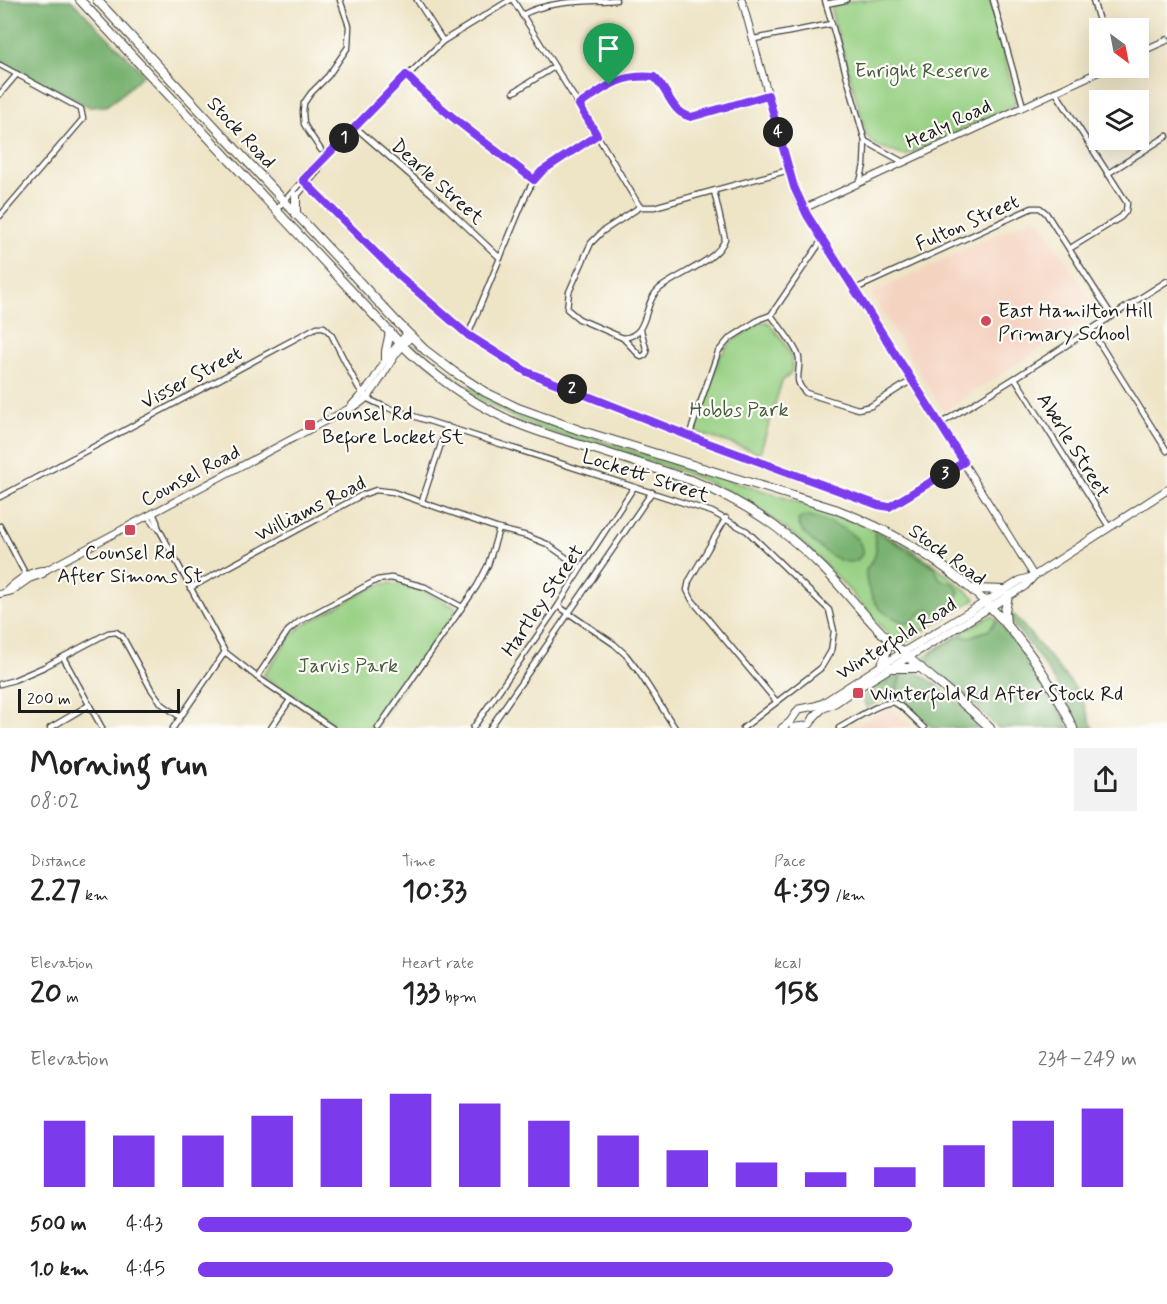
<!DOCTYPE html>
<html lang="en">
<head>
<meta charset="utf-8">
<style>
  :root { --surface:#fff; --page:#f2f2f2; --text:#222; --muted:#767676; --accent:#7c3aed }
  body { margin:0; font-family:Mynerve,sans-serif; background:var(--page); color:var(--text); height:100vh; display:flex; flex-direction:column; font-size:22px; white-space:nowrap }
  * { box-sizing:border-box; margin:0 }
  p { font-size:20px; color:var(--muted) }
  .icon { flex:none; width:33px; height:33px; fill:none; stroke:currentColor; stroke-width:2; stroke-linecap:round; stroke-linejoin:round }
  .map { position:relative; height:728px; overflow:hidden }
  .details { display:flex; flex-direction:column; background:var(--surface); flex:1 }
  .details>* { flex:none }
  .needle { width:39px; rotate:148deg }
  .fabs { position:absolute; left:1089px; top:18px; display:grid; gap:12px }
  .fabs a { display:grid; place-items:center; width:60px; height:60px; border-radius:0px; background:var(--surface); box-shadow:0 6px 24px #0002; font-size:30px }
  .scale { position:absolute; left:18px; bottom:15px; width:162px; box-sizing:border-box; padding-left:6px; border:3px solid #1c1c1c; border-top:0; font-size:16px; line-height:21px; white-space:nowrap; color:#1c1c1c; -webkit-text-stroke:4px #fdfcf7; paint-order:stroke }
  .pin { position:absolute; display:grid; place-items:center; width:51px; height:51px; color:#fff; margin:-62px -26px; border-radius:50% 50% 50% 0; rotate:-45deg; box-shadow:0 0 6px #0007 }
  .pin .icon { rotate:45deg }
  .km { position:absolute; width:30px; height:30px; margin:-15px; border-radius:50%; background:#222; color:#fff; font-size:16px; line-height:30px; text-align:center }
  .round { display:grid; place-items:center; flex:none; width:63px; height:63px; border-radius:0px; background:var(--page) }
  .summary { display:flex; align-items:center; justify-content:space-between; height:102px; padding:0 30px }
  h1 { font-size:33px; font-weight:700; line-height:45px }
  .figures { display:grid; grid-template-columns:repeat(3,1fr); gap:9px; height:102px; padding:6px 30px }
  .figures div { display:grid; align-content:center }
  .figures b { font-size:30px; font-weight:700 }
  .figures small { font-size:16px; font-weight:400 }
  .figures p { font-size:16px }
  .chart { height:168px; padding:12px 30px }
  .chart p { display:flex; justify-content:space-between }
  .chart svg { width:100%; height:108px; margin-top:6px; stroke:var(--accent); stroke-width:6 }
  ul { padding:0 30px; list-style:none; font-size:20px }
  li { display:grid; grid-template-columns:96px 72px 1fr; align-items:center; height:45px }
  li i { height:15px; border-radius:8px; background:var(--accent) }
  .map>svg:first-child { display:block }
  .built { fill:#f5d3c1 }
  .green { fill:#97d083; stroke:#5a7650; stroke-width:1.5 }
  .forest { fill:#79b271; stroke:#4a6746; stroke-width:1.5 }
  .lines { fill:none; stroke-linecap:round; stroke-linejoin:round }
  .minor-casing { stroke:#3c3a36; stroke-width:7 }
  .tertiary-casing { stroke:#3c3a36; stroke-width:8 }
  .secondary-casing { stroke:#3c3a36; stroke-width:9 }
  .trunk-casing { stroke:#3c3a36; stroke-width:10 }
  .minor { stroke:#fff; stroke-width:4.5 }
  .tertiary { stroke:#fff; stroke-width:6 }
  .secondary { stroke:#fff; stroke-width:7 }
  .trunk { stroke:#fff; stroke-width:8 }
  .route-casing { stroke:#fff; stroke-width:12 }
  .route { stroke:#7c3aed; stroke-width:8 }
  .poi-dot { fill:#d1495b; stroke:#fdfcf7; stroke-width:2 }
  .labels { text-anchor:middle; stroke-width:4.5; stroke-linejoin:round; paint-order:stroke }
  .park-label { font-size:20px; fill:#475b40; stroke:#fdfcf7 }
  .street-label { font-size:20px; fill:#1c1c1c; stroke:#fdfcf7 }
  .poi-label { font-size:20px; fill:#1c1c1c; stroke:#fdfcf7; text-anchor:start }
</style>
</head>
<body>
<div class="map">
<svg width="1167" height="728" viewBox="0 0 1167 728">
  <rect width="100%" height="100%" fill="#fdfcf7"/>
  <filter id="ink" filterUnits="userSpaceOnUse"><feTurbulence type="fractalNoise" baseFrequency=".0167" numOctaves="2"/><feDisplacementMap in="SourceGraphic" scale="12" xChannelSelector="R" yChannelSelector="G"/><feConvolveMatrix kernelMatrix="1 2 1 2 8 2 1 2 1" color-interpolation-filters="sRGB"/></filter>
  <filter id="wash" filterUnits="userSpaceOnUse"><feTurbulence type="fractalNoise" baseFrequency=".008" numOctaves="4" result="noise"/><feDisplacementMap in="SourceGraphic" scale="24" xChannelSelector="R" yChannelSelector="G"/><feGaussianBlur stdDeviation="1.35" result="paint"/><feColorMatrix in="noise" values="0 0 0 0 0 0 0 0 0 0 0 0 0 0 0 0 0 1.4 0 .05"/><feComposite in="paint" operator="in"/></filter>
  <g filter="url(#wash)">
    <rect width="100%" height="100%" fill="#eee4c6"/>
    <g class="built">
      <path d="M1033,218L1040,221L1096,309V313L943,411L871,294Z"/>
      <path d="M892,710L912,728H852L885,711Z"/>
    </g>
    <g class="green">
      <path d="M860,0H990L1016,103L1014,105L907,155H902L875,145L867,136L831,11L833,6L837,4Z"/>
      <path d="M761,322H768C780,336 807,367 782,381L760,453L695,432L719,358L730,343Z"/>
      <path d="M412,345C430,354 444,371 461,382C493,402 528,416 563,429L780,496L857,522L908,547L934,564L975,598L976,599L899,645C876,623 856,597 834,574C805,543 772,515 735,495C673,462 602,451 537,427C489,409 448,382 410,348Z"/>
      <path d="M391,583L423,590L456,608L455,614L373,728H340L263,675L292,635L303,625L377,585Z"/>
      <path d="M993,616L997,620L989,630L969,637L959,636L933,652L927,669L918,661V660L986,618Z"/>
    </g>
    <g class="forest">
      <path d="M0,0H71L144,74L120,96L106,106L90,107L0,61Z"/>
      <path d="M804,516C820,518 859,530 862,549C863,552 862,555 860,557C850,569 831,556 822,549C813,542 801,533 798,522L799,519Z"/>
      <path d="M878,532L935,567C941,592 951,572 959,592L956,601L953,603L952,610C943,617 936,613 926,609C918,613 915,622 906,624C899,620 891,617 885,613C874,606 864,583 866,570C868,565 872,563 874,558C878,552 875,541 874,534L875,533Z"/>
      <path d="M1009,614L1015,616L1080,694L1093,728H1079C1062,689 1039,654 1010,621L1008,617Z"/>
      <path d="M997,620L1039,672L1070,728H998C980,710 950,678 927,669L928,660L933,652L959,636L969,637L989,630Z"/>
      <path d="M903,671C907,672 913,671 917,673C938,682 967,712 985,728H933L895,696Z"/>
      <path d="M900,676L893,696H887L867,708L866,707L863,698L866,694L867,690L887,679Z"/>
    </g>
  </g>
  <g filter="url(#ink)">
    <g class="lines">
      <defs>
        <g id="minor">
          <path d="M417,0L443,41"/>
          <path d="M513,0L579,105L640,207H654L789,170"/>
          <path d="M825,0L865,141L864,165L860,182"/>
          <path d="M993,0L1023,106"/>
          <path d="M1093,0L1101,28"/>
          <path d="M826,4L846,0"/>
          <path d="M522,15C550,0 585,2 616,0"/>
          <path d="M754,39L831,24"/>
          <path d="M0,65L81,109L83,119L0,216"/>
          <path d="M406,75L430,99L445,112L534,180"/>
          <path d="M1055,91L1127,203L1126,211L1121,217L1069,249"/>
          <path d="M514,92L554,67"/>
          <path d="M0,94L17,74"/>
          <path d="M579,105L609,85L624,78L654,77L659,82L676,109L682,115L691,117L768,95"/>
          <path d="M355,127L432,194L500,258"/>
          <path d="M865,141L903,162"/>
          <path d="M321,150L310,134L304,124L303,112L304,103L311,93L328,76L348,47L349,26L340,0"/>
          <path d="M1107,174L1167,136"/>
          <path d="M303,180L397,275L468,335L527,372L689,436L878,505L889,507L964,462"/>
          <path d="M296,197L318,171L320,165"/>
          <path d="M640,207L603,231L591,243L569,292L567,309L579,319L623,338C650,336 642,304 659,289C677,274 718,261 725,239L714,191"/>
          <path d="M276,210L313,169L321,163L355,127L443,41L510,0"/>
          <path d="M853,290L1032,208H1040L1046,213L1112,316"/>
          <path d="M771,315C778,325 797,347 799,358C801,374 792,380 806,393L858,409L871,406L912,380"/>
          <path d="M1091,330L1167,451"/>
          <path d="M468,335L500,258L527,193L534,180L542,171L597,135"/>
          <path d="M623,338L641,357L645,355L647,352L641,330"/>
          <path d="M1015,378L1109,527"/>
          <path d="M940,424L1015,378L1167,281"/>
          <path d="M689,436L718,352L729,339L760,319L771,315L822,240"/>
          <path d="M0,497L317,327H324L331,334L358,387L368,399L385,407L712,512L747,531L829,610L834,631L831,651L821,668L743,728"/>
          <path d="M422,501L447,426"/>
          <path d="M153,513L157,522L158,527L225,652L257,677L332,728"/>
          <path d="M148,516L153,524L158,527"/>
          <path d="M726,518L689,581L687,590L692,600L776,701"/>
          <path d="M0,526L27,577"/>
          <path d="M190,588L362,495L376,490L393,492L499,529L527,536L547,544L581,568"/>
          <path d="M558,606L614,644L626,655L639,672L675,728"/>
          <path d="M63,657L102,728"/>
          <path d="M257,677L288,631L300,621L377,580L391,578L425,587L462,607"/>
          <path d="M0,684L14,680L44,667L108,633L116,632L122,636L151,689L162,704L180,717"/>
          <path d="M50,728L89,705"/>
          <path d="M173,728L225,652"/>
          <path d="M271,728L290,700"/>
          <path d="M378,728L477,586L488,565L499,529"/>
          <path d="M473,728L558,606L581,568L634,487"/>
          <path d="M490,728L652,492"/>
          <path d="M839,728C850,722 884,699 895,703C904,707 916,721 924,728"/>
        </g>
        <g id="tertiary">
          <path d="M742,0L789,170L797,197L812,224L912,380L1034,576"/>
          <path d="M1138,53L1167,40"/>
          <path d="M803,209L1107,68"/>
          <path d="M349,408L370,385L386,359L407,333"/>
          <path d="M5,592C15,582 31,569 46,570"/>
          <path d="M0,594L12,591L29,579L43,574L46,570L348,409C371,403 381,377 393,359C398,351 405,344 411,337"/>
        </g>
        <g id="secondary">
          <path d="M782,728L790,722L799,709L815,706L823,703L882,665L1005,590L1021,580L1032,577"/>
          <path d="M793,728C799,725 804,728 810,724L814,717L822,709L835,703L848,694L1025,586L1034,576L1167,490"/>
        </g>
        <g id="trunk">
          <path d="M80,0L399,342C430,373 467,400 507,419C535,432 565,440 594,449C627,459 659,470 691,480C741,500 785,529 823,568C845,590 864,616 887,638C920,670 957,696 990,728"/>
          <path d="M97,0L395,320L425,350L454,372L485,392L518,408L579,430L835,509C945,551 1023,620 1073,728"/>
          <path d="M296,215V196"/>
          <path d="M386,359V351L390,332"/>
          <path d="M972,589L1005,590"/>
          <path d="M1006,623L1005,611L1008,596"/>
          <path d="M882,665L890,641"/>
          <path d="M890,668H921"/>
        </g>
      </defs>
      <use href="#minor" class="minor-casing"/>
      <use href="#tertiary" class="tertiary-casing"/>
      <use href="#secondary" class="secondary-casing"/>
      <use href="#trunk" class="trunk-casing"/>
      <use href="#minor" class="minor"/>
      <use href="#tertiary" class="tertiary"/>
      <use href="#secondary" class="secondary"/>
      <use href="#trunk" class="trunk"/>
    </g>
  </g>
  <g class="lines" filter="url(#ink)">
    <defs>
      <path id="route" d="M406,75C445,115 491,146 534,180L542,171L597,135L579,105C606,87 619,74 654,77C669,90 670,112 691,117L768,95L794,187L807,215L964,462L889,507L878,505L689,436L527,372L468,335L397,274L303,180Z"/>
    </defs>
    <use href="#route" class="route-casing"/>
    <use href="#route" class="route"/>
  </g>
  <g class="poi-dot">
    <circle cx="986" cy="321" r="6"/>
    <rect x="304" y="419" width="12" height="12" rx="3"/>
    <rect x="124" y="524" width="12" height="12" rx="3"/>
    <rect x="852" y="687" width="12" height="12" rx="3"/>
  </g>
  <g class="labels">
    <g class="park-label">
      <text x="922" y="77">Enright Reserve</text>
      <text x="739" y="416">Hobbs Park</text>
      <text x="348" y="672">Jarvis Park</text>
    </g>
    <g class="street-label">
      <text transform="translate(948 123) rotate(-25)" y="7">Healy Road</text>
      <text transform="translate(242 132) rotate(47)" y="7">Stock Road</text>
      <text transform="translate(438 181) rotate(42)" y="7">Dearle Street</text>
      <text transform="translate(967 222) rotate(-24)" y="7">Fulton Street</text>
      <text transform="translate(191 377) rotate(-28)" y="7">Visser Street</text>
      <text transform="translate(1074 445) rotate(58)" y="7">Aberle Street</text>
      <text transform="translate(190 475) rotate(-28)" y="7">Counsel Road</text>
      <text transform="translate(646 475) rotate(18)" y="7">Lockett Street</text>
      <text transform="translate(310 508) rotate(-27)" y="7">Williams Road</text>
      <text transform="translate(948 554) rotate(36)" y="7">Stock Road</text>
      <text transform="translate(542 600) rotate(-56)" y="7">Hartley Street</text>
      <text transform="translate(896 638) rotate(-32)" y="7">Winterfold Road</text>
    </g>
    <g class="poi-label">
      <text x="998" y="317">East Hamilton Hill<tspan x="998" dy="23">Primary School</tspan></text>
      <text x="322" y="420">Counsel Rd<tspan x="322" dy="23">Before Locket St</tspan></text>
      <text x="130" y="559" text-anchor="middle">Counsel Rd<tspan x="130" dy="23">After Simons St</tspan></text>
      <text x="870" y="700">Winterfold Rd After Stock Rd</text>
    </g>
  </g>
</svg>
<div class="fabs">
<a><svg class="needle" viewBox="-14 -14 28 28"><path d="M0-13l5 13h-10z" fill="#e53935"/><path d="M0 13l5-13h-10z" fill="#767676"/></svg></a>
<a><svg class="icon" aria-label="layers" viewBox="0 0 24 24"><path d="M12 4l9 5-9 5-9-5zM3 14l9 5 9-5"/></svg></a>
</div>
<div class="scale">200 m</div>
<div class="pin" style="left:609px;top:85px;background:#1e9e55"><svg class="icon" aria-label="arrive" viewBox="0 0 24 24"><path d="M6 21V4h12l-3 4 3 4H6"/></svg></div>
<b class="km" style="left:344px;top:138px">1</b>
<b class="km" style="left:572px;top:389px">2</b>
<b class="km" style="left:945px;top:474px">3</b>
<b class="km" style="left:778px;top:132px">4</b>
</div>
<section class="details">
<div class="summary"><div><h1>Morning run</h1><p>08:02</p></div><a class="round"><svg class="icon" aria-label="share" viewBox="0 0 24 24"><path d="M12 15V3M7 8l5-5 5 5M5 13v7h14v-7"/></svg></a></div>
<div class="figures">
<div><p>Distance</p><b>2.27<small> km</small></b></div>
<div><p>Time</p><b>10:33</b></div>
<div><p>Pace</p><b>4:39<small> /km</small></b></div>
</div>
<div class="figures">
<div><p>Elevation</p><b>20<small> m</small></b></div>
<div><p>Heart rate</p><b>133<small> bpm</small></b></div>
<div><p>kcal</p><b>158</b></div>
</div>
<div class="chart"><p><span>Elevation</span>234–249 m</p>
<svg viewBox="0 0 160 44" preserveAspectRatio="none"><path d="M5 44V17M15 44V23M25 44V23M35 44V15M45 44V8M55 44V6M65 44V10M75 44V17M85 44V23M95 44V29M105 44V34M115 44V38M125 44V36M135 44V27M145 44V17M155 44V12"/></svg>
</div>
<ul>
<li><b>500 m</b>4:43<i style="width:76%"></i></li>
<li><b>1.0 km</b>4:45<i style="width:74%"></i></li>
</ul>
</section>
</body>
</html>
